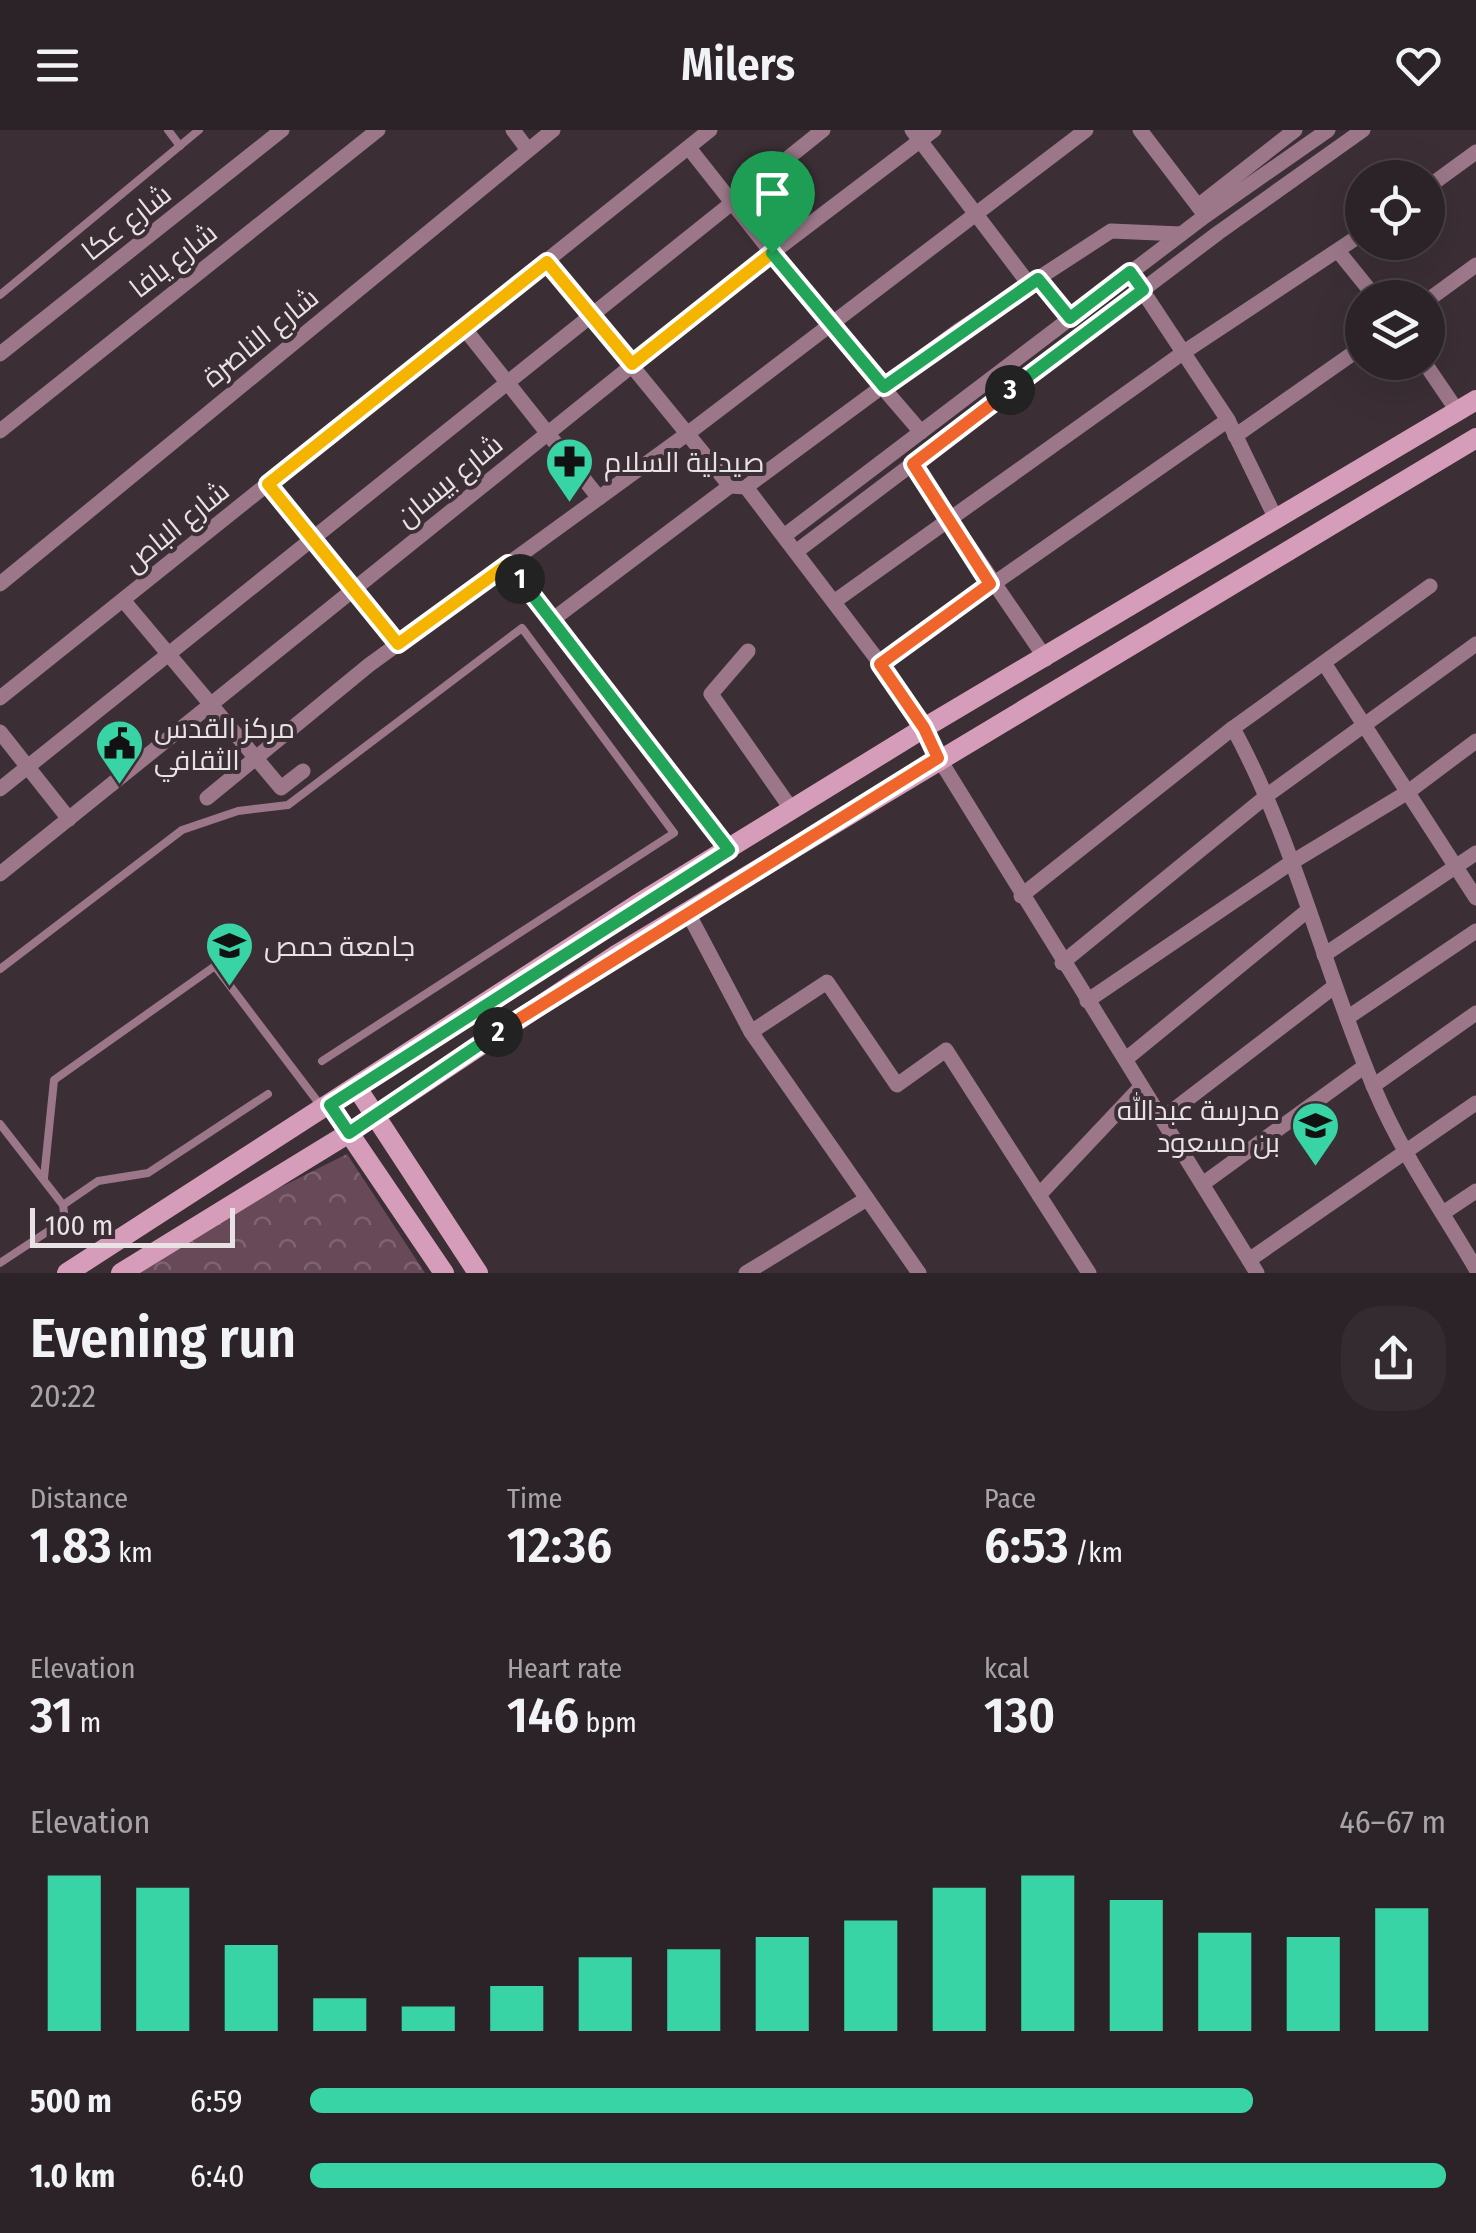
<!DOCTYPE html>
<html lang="en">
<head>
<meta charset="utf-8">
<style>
  :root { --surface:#2c2328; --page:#342b30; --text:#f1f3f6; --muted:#a6a4a8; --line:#484045; --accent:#39d4a5 }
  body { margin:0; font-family:"Fira Sans Condensed",Cairo,sans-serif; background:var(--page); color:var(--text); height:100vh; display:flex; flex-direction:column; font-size:38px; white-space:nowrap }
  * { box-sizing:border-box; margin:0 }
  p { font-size:32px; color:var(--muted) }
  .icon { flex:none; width:55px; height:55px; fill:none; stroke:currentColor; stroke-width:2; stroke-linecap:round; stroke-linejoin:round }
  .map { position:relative; height:1143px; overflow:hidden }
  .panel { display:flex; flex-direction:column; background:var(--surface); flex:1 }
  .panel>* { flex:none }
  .fabs { position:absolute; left:1345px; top:30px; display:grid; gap:20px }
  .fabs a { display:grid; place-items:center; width:100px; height:100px; border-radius:50%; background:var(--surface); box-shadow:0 10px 40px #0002,0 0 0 2px var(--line); font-size:50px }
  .scale { position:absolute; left:30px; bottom:25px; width:205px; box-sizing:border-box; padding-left:10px; border:5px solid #e9e2e5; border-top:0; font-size:28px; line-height:35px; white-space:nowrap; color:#e9e2e5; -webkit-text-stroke:8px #3b2f35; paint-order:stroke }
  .pin { position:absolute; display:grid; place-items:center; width:85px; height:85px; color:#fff; margin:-102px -42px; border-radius:50% 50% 50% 0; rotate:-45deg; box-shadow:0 0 10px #0007 }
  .pin .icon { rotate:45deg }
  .km { position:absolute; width:50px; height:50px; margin:-25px; border-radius:50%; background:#222; color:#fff; font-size:28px; line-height:50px; text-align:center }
  .round { display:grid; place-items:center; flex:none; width:105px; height:105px; border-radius:40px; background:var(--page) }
  .summary { display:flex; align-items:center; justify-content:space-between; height:170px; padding:0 30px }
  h1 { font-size:55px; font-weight:600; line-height:75px }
  .stats { display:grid; grid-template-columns:repeat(3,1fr); gap:15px; height:170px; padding:10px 30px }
  .stats div { display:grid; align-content:center }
  .stats b { font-size:50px; font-weight:600 }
  .stats small { font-size:28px; font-weight:400 }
  .stats p { font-size:28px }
  .chart { height:280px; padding:20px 30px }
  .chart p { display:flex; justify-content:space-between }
  .chart svg { width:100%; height:180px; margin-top:10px; stroke:var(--accent); stroke-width:6 }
  ul { padding:0 30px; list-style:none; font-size:32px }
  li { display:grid; grid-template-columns:160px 120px 1fr; align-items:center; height:75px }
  li i { height:25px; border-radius:12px; background:var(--accent) }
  header { display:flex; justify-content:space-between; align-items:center; height:130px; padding:0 30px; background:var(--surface); font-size:45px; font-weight:600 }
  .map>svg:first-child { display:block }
  .park { fill:url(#park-crowns) }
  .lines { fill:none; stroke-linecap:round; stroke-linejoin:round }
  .service { stroke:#9b7789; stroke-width:8 }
  .minor { stroke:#9b7789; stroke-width:15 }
  .secondary { stroke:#d59db9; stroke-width:20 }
  .split-1-casing { stroke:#fff; stroke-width:20 }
  .split-2-casing { stroke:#fff; stroke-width:20 }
  .split-3-casing { stroke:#fff; stroke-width:20 }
  .split-4-casing { stroke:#fff; stroke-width:20 }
  .split-1 { stroke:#f5b400; stroke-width:12 }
  .split-2 { stroke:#22a559; stroke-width:12 }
  .split-3 { stroke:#f0652b; stroke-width:12 }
  .split-4 { stroke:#22a559; stroke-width:12 }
  .labels { text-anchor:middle; stroke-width:8; stroke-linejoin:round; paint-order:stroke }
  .street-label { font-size:28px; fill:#e9e2e5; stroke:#3b2f35 }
  .poi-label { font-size:28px; fill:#e9e2e5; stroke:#3b2f35; text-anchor:start }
</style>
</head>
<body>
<header><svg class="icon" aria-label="menu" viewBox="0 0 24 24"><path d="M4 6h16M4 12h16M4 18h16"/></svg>Milers<svg class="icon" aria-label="heart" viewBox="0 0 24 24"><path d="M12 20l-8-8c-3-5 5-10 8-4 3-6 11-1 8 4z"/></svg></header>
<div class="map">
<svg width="1476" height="1143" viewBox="0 0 1476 1143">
  <defs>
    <pattern id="park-crowns" width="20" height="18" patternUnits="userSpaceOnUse" patternTransform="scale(2.5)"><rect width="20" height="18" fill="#684958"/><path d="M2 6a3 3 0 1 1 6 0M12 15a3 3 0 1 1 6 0" fill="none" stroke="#7e6370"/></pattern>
  </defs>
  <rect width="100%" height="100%" fill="#3b2f35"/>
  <path class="park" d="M347,1024L425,1143H133L171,1112Z"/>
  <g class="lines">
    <g class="service">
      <path d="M168,0L180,16"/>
      <path d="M0,165L199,0"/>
      <path d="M0,839L182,700L238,681L288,675L522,498L674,703L322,931"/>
      <path d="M0,994L63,1075L98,1051L148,1043L268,964"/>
      <path d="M44,1048L54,950L215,836L321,976"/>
      <path d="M0,1133L65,1090L63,1075"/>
    </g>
    <g class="minor">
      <path d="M513,0L528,20"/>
      <path d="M912,0L1029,154"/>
      <path d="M1140,0L1201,80"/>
      <path d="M689,18L829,195L921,302"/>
      <path d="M1428,57L1476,22"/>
      <path d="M1198,76L1295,0"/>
      <path d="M1338,121L1376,168"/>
      <path d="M547,132L730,356"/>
      <path d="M1037,149L1070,189"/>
      <path d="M1138,154L1228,290L1277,391"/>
      <path d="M1428,170L1476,135"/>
      <path d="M464,198L599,368"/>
      <path d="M0,224L282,0"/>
      <path d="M1424,232L1458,282"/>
      <path d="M1228,290L880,533L1257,1143"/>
      <path d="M0,301L378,0"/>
      <path d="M1235,306L1362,217"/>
      <path d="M913,334L1046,529"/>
      <path d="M268,354L398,513"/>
      <path d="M746,357L880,533"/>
      <path d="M784,406L1205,86L1328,0"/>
      <path d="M797,421L1218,103L1363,0"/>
      <path d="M508,433L729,720"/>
      <path d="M0,454L553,0"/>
      <path d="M123,470L281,658L303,641"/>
      <path d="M835,471L1184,222L1362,104"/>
      <path d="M552,490L730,356L746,357L959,200L1111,101L1181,104"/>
      <path d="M748,521L711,564L792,680"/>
      <path d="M1324,533L1476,768"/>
      <path d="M0,568L710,0"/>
      <path d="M1233,598C1295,712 1324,841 1375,960C1402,1024 1441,1079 1476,1139"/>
      <path d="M0,602L69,689"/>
      <path d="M0,659L823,0"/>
      <path d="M207,668L369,535L687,304L1086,0"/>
      <path d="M0,744L772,123L934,0"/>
      <path d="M1021,766L1233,598L1430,456"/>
      <path d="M687,781L751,902L919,1143"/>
      <path d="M1324,825L1476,723"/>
      <path d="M1062,833L1269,664L1476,514"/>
      <path d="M1087,871L1289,734L1408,662L1476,611"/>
      <path d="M1347,888L1476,801"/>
      <path d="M751,902L827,852L897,955L946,920L1089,1143"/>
      <path d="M1126,929L1307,781"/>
      <path d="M1373,956L1476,883"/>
      <path d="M1163,988L1335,856"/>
      <path d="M1204,1053L1365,936"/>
      <path d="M1039,1065L1140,958"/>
      <path d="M1443,1083L1476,1061"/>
      <path d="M1249,1130L1476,973"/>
      <path d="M746,1143L865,1070"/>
    </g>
    <g class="secondary">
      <path d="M357,958L478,1143"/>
      <path d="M330,975L444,1143"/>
      <path d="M67,1143L638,774L924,598L1476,270"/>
      <path d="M121,1143L349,1003L616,825L1476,308"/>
    </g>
  </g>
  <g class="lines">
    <defs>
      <path id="split-1" d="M520,449L508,434L398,514L268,354L547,132L632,234L772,123"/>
      <path id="split-2" d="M498,902L349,1003L330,975L729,720L520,449"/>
      <path id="split-3" d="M498,902L938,628L924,598L880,534L990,454L913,334L1010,260"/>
      <path id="split-4" d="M772,123L884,257L1038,149L1070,188L1130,142L1143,160L1010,260"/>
    </defs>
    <use href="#split-1" class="split-1-casing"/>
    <use href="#split-2" class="split-2-casing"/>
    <use href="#split-3" class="split-3-casing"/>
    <use href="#split-4" class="split-4-casing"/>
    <use href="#split-1" class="split-1"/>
    <use href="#split-2" class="split-2"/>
    <use href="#split-3" class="split-3"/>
    <use href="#split-4" class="split-4"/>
  </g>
  <defs>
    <symbol id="pharmacy-pin" viewBox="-11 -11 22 30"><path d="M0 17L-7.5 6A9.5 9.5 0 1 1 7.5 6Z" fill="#39d4a5" stroke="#3b2f35"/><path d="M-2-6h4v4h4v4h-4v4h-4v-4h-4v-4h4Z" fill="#111"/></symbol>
    <symbol id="civic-pin" viewBox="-11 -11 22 30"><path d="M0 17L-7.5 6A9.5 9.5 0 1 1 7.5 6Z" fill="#39d4a5" stroke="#3b2f35"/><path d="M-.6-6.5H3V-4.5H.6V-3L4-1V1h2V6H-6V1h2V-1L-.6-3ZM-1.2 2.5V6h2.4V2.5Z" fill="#111"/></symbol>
    <symbol id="university-pin" viewBox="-11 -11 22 30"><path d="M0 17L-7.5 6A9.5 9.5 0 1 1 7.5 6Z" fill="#39d4a5" stroke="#3b2f35"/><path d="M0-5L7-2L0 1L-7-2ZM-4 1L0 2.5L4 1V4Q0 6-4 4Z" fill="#111"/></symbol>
    <symbol id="school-pin" viewBox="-11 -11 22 30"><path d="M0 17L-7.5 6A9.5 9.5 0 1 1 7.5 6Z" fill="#39d4a5" stroke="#3b2f35"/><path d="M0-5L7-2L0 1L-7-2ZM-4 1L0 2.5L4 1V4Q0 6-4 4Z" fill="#111"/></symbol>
  </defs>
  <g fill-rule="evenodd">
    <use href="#pharmacy-pin" x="542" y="304" width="55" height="75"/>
    <use href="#civic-pin" x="92" y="586" width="55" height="75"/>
    <use href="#university-pin" x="202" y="788" width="55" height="75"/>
    <use href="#school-pin" x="1288" y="968" width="55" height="75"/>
  </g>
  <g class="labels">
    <g class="street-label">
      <text transform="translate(126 92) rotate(-38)" y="10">شارع عكا</text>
      <text transform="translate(173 130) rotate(-38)" y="10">شارع يافا</text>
      <text transform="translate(260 207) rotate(-39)" y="10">شارع الناصرة</text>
      <text transform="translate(449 350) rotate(-39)" y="10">شارع بيسان</text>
      <text transform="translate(176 396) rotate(-39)" y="10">شارع الباص</text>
    </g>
    <g class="poi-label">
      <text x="604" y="342">صيدلية السلام</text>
      <text x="154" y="608">مركز القدس<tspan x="154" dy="32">الثقافي</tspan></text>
      <text x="264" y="826">جامعة حمص</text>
      <text x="1280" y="990" text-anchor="end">مدرسة عبدالله<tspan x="1280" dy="32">بن مسعود</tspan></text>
    </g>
  </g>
</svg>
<div class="fabs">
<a><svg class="icon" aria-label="locate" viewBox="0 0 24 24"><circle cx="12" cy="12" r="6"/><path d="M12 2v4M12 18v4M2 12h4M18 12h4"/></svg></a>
<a><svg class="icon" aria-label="layers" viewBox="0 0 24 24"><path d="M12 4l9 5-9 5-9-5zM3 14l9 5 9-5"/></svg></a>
</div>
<div class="scale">100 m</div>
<div class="pin" style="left:772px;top:123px;background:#1e9e55"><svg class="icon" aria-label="arrive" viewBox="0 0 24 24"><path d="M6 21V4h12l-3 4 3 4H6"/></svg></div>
<b class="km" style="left:520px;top:449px">1</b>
<b class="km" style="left:498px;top:902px">2</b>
<b class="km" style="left:1010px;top:260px">3</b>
</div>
<section class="panel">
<div class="summary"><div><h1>Evening run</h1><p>20:22</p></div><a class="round"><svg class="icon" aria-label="share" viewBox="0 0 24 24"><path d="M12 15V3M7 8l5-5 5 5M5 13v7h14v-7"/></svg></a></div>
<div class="stats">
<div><p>Distance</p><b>1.83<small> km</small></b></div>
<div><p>Time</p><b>12:36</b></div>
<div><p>Pace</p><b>6:53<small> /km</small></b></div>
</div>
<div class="stats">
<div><p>Elevation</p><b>31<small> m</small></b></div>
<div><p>Heart rate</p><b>146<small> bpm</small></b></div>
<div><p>kcal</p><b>130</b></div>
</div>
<div class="chart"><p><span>Elevation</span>46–67 m</p>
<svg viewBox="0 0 160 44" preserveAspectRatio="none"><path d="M5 44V6M15 44V9M25 44V23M35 44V36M45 44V38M55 44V33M65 44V26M75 44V24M85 44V21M95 44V17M105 44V9M115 44V6M125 44V12M135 44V20M145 44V21M155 44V14"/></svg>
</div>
<ul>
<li><b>500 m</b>6:59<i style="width:83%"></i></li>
<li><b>1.0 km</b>6:40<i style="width:100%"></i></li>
</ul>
</section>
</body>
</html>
